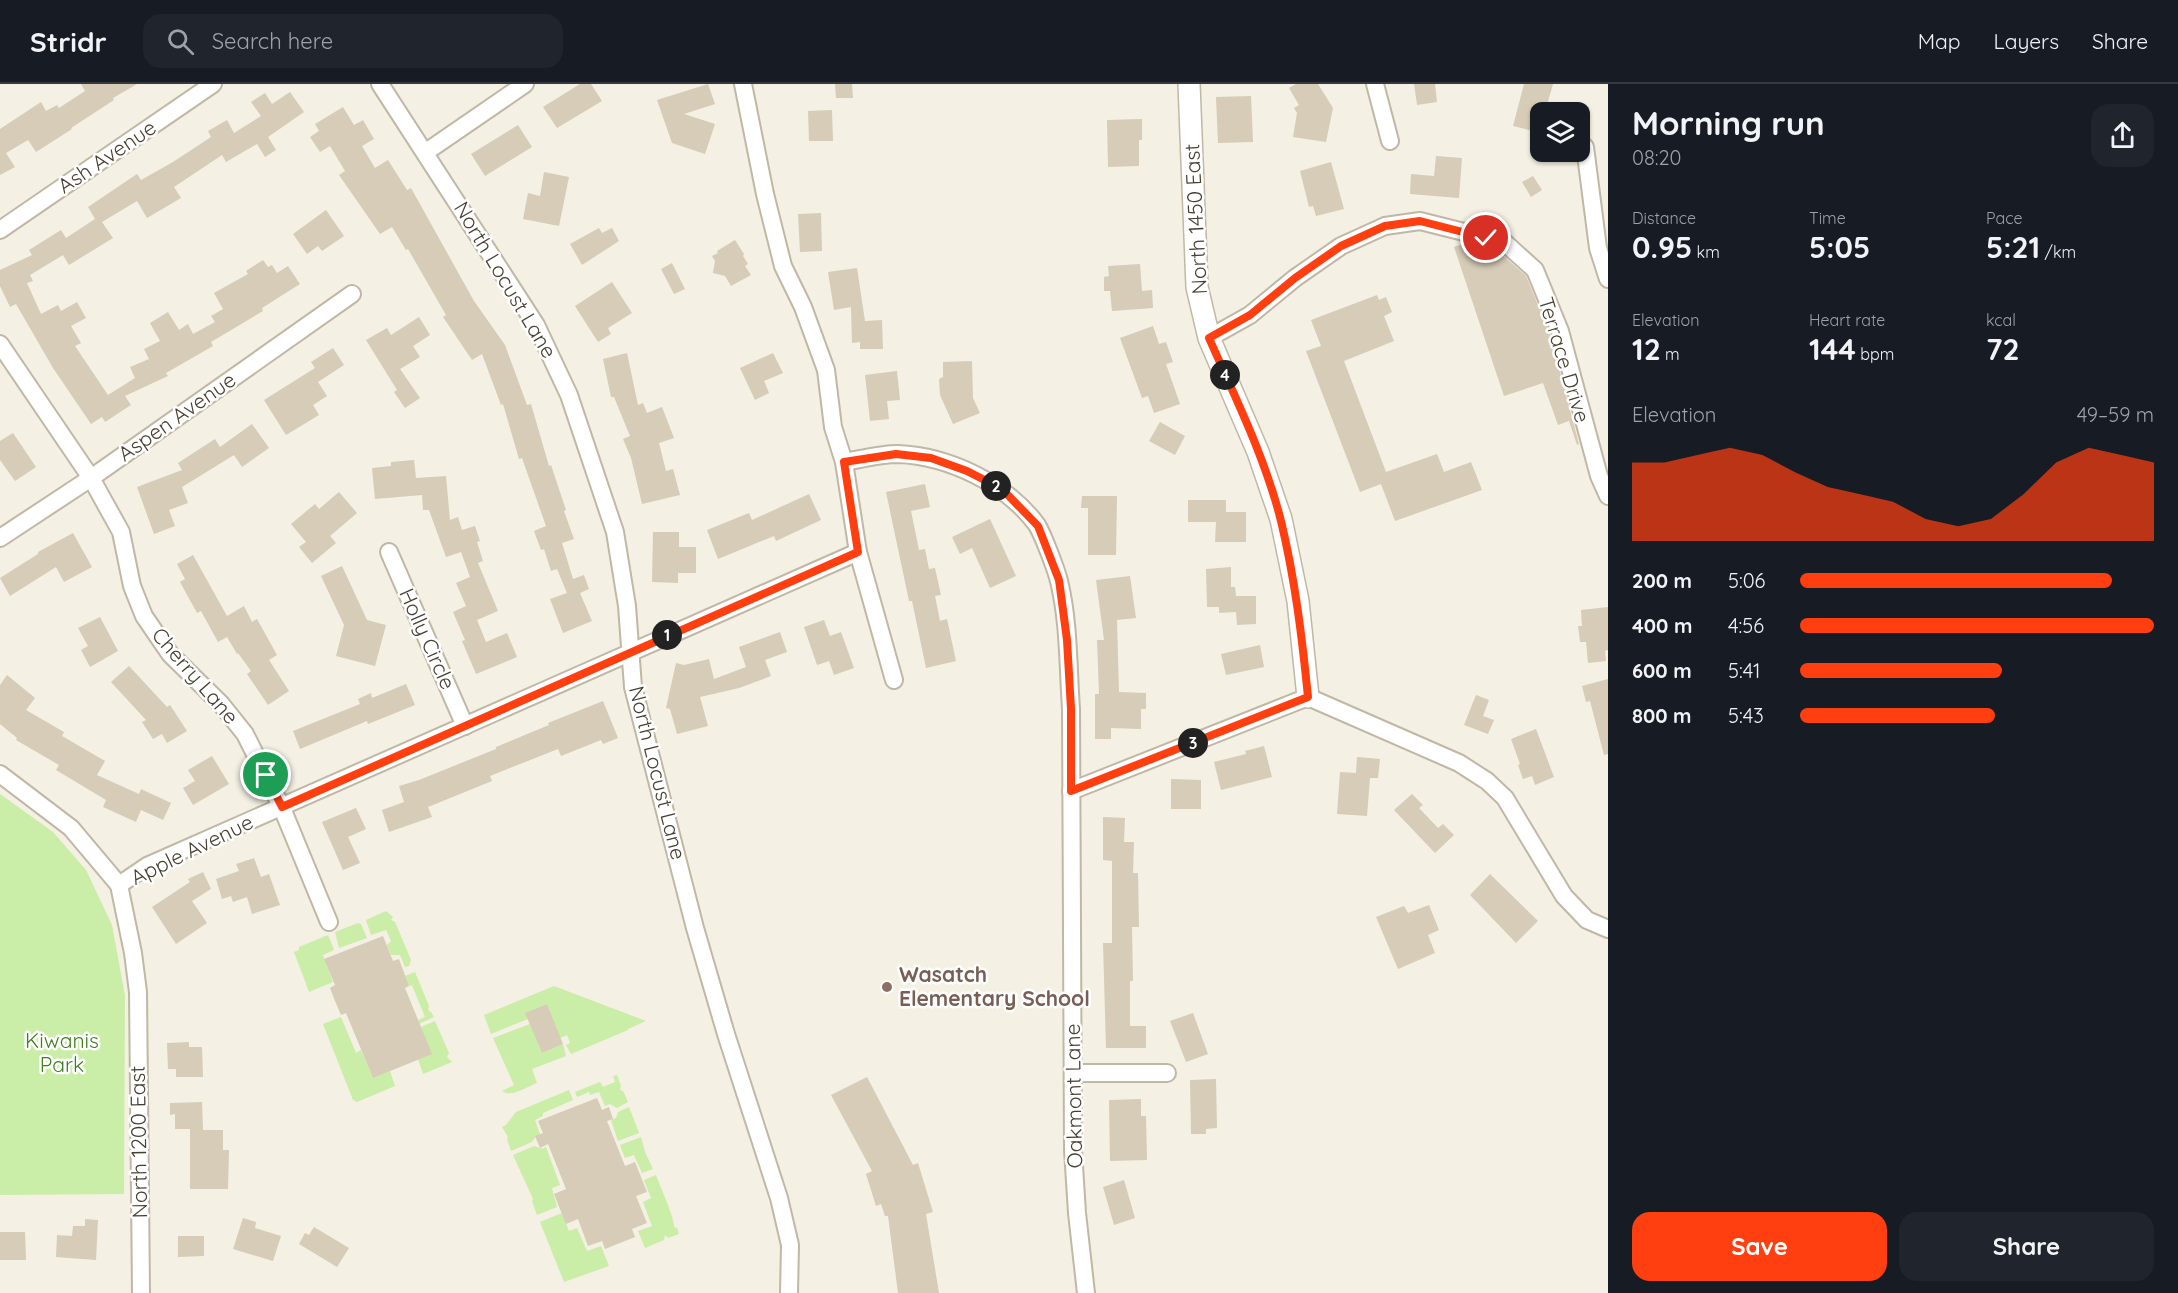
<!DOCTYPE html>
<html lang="en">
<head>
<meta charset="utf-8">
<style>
  :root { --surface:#171b24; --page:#20242c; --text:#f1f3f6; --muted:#9ea1a6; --line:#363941; --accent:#ff3f0f }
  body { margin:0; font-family:Quicksand,sans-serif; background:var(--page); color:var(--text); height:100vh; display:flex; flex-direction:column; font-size:22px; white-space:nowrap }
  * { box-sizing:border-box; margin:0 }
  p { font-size:20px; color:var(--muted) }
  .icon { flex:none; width:33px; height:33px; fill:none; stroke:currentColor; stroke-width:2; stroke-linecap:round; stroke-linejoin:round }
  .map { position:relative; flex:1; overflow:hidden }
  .drawer { display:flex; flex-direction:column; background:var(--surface); width:570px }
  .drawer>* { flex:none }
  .fabs { position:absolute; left:1530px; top:18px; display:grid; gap:12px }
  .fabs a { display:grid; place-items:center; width:60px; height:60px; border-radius:12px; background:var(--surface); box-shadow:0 2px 4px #0004; font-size:30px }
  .pin { position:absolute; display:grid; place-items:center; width:51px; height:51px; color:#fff; margin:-26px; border:3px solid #fff; border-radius:50%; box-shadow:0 2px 6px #0007 }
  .km { position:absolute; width:30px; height:30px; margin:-15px; border-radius:50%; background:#222; color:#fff; font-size:16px; line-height:30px; text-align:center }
  .round { display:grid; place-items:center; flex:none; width:63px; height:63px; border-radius:18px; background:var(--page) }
  .headline { display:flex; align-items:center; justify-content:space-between; height:102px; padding:0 24px }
  h1 { font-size:33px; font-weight:800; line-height:45px }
  .figures { display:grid; grid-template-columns:repeat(3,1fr); gap:9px; height:102px; padding:6px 24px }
  .figures div { display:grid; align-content:center }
  .figures b { font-size:30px; font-weight:800 }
  .figures small { font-size:16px; font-weight:400 }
  .figures p { font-size:16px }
  .chart { height:168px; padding:12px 24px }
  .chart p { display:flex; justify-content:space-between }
  .chart svg { width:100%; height:108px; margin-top:6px; fill:var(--accent); opacity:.7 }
  .primary-button { display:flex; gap:12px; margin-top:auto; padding:12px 24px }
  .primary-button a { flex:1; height:69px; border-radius:18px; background:var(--accent); color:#fff; font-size:24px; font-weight:800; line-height:69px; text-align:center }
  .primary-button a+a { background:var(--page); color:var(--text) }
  ul { padding:0 24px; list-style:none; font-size:20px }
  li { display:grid; grid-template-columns:96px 72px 1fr; align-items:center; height:45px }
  li i { height:15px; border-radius:8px; background:var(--accent) }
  header { display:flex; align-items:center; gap:36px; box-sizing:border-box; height:84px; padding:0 30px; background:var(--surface); border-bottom:2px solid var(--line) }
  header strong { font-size:28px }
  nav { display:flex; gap:33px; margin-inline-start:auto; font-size:21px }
  .search { width:420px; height:54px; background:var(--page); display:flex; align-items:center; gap:15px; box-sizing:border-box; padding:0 21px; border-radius:18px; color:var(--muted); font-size:22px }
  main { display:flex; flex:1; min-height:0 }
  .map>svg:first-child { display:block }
  .green { fill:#caeda7 }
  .building { fill:#d6ccb7 }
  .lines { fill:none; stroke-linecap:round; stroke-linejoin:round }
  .minor-casing { stroke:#c0b8a5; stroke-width:20 }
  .tertiary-casing { stroke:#c0b8a5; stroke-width:24 }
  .minor { stroke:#fff; stroke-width:16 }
  .tertiary { stroke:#fff; stroke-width:21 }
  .route-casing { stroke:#fff; stroke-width:12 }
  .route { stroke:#ff3f0f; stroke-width:8 }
  .education-dot { fill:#8d6e63; stroke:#fff; stroke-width:2 }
  .labels { text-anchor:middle; stroke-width:5; stroke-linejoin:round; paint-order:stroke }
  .street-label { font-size:21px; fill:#464033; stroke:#fff }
  .education-label { font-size:21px; font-weight:bold; fill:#785e54; stroke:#fff; text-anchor:start }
  .park-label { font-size:21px; fill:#3f7e1f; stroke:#fff }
</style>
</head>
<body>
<header>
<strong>Stridr</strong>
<div class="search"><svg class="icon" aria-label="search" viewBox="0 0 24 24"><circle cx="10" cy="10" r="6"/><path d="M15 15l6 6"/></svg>Search here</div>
<nav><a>Map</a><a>Layers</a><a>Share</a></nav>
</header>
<main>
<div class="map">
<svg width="1608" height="1209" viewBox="0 0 1608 1209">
  <rect width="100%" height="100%" fill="#f4f0e3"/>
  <g class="green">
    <path d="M0,710L53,748L86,786L112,841L125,912L124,1110L0,1111Z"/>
    <path d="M386,827L393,833L391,836L395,838L411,876L409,882L405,883L400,871H391L387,861L391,857L386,846L371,851L366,836Z"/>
    <path d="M358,839L361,840L367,854L339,864L335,848Z"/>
    <path d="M328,851L334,866L323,871L333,898L309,908L294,868L299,866V863Z"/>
    <path d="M415,888L429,922L428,926L431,928L434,933L419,940L418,936L425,933L412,901L409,902L405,892Z"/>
    <path d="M554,902L646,937L628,945V946L571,970L566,961L570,959L567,951L560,954L547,920L526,929L528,935L491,950L484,931Z"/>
    <path d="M341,933L356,969L361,966L373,994L390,987L395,1002L357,1018L353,1016L323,940Z"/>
    <path d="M435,937L449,969L447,973L452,978L423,990L418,975L421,943Z"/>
    <path d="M530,940L542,969L563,960L566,972L532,985L537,999C526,1003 512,1014 502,1007L514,1001L493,954Z"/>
    <path d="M617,991L621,1002L620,1006L623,1007L628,1018L617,1024L610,1020L605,1022L599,1008L590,1011L589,1008L577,1013L575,1008L600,998L603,1003L615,998L613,992Z"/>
    <path d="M569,1006L573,1016L543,1029V1032L535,1036L540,1050L536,1052L532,1058L511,1067L507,1055L508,1053L502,1043L506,1041L516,1028Z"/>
    <path d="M629,1023L639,1049L618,1057L611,1036L616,1034L618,1028Z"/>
    <path d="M641,1053L645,1068L653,1085L642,1089L634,1071L625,1074L620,1061Z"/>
    <path d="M534,1062L542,1065L546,1063L560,1101L552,1104L557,1123L537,1131L532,1117L533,1115L513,1071Z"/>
    <path d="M656,1091C660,1102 675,1135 674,1143L677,1144L679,1150L668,1154L665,1151L664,1156L645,1164L638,1147L652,1142L643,1118L651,1114L644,1096Z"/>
    <path d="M562,1129L569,1147L577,1144L587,1167L601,1162L609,1182L564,1198L540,1138Z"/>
  </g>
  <g class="building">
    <path d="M81,0H137L113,14L114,16L71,44L72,45L36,68L28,56L6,69L15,83L0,91V45L41,18L46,27L57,21L59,24L85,7Z"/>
    <path d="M580,0H591L602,17L557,44L543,23Z"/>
    <path d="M708,0L715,20L684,30L715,40L705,70L672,59L657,16Z"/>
    <path d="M835,0H852L853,14H836Z"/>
    <path d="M1296,0H1318L1333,24L1326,58L1293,53L1297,29L1294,24L1299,21L1289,4Z"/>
    <path d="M1414,0H1435L1437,18L1417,21Z"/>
    <path d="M1524,0H1553L1545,28H1540V49L1513,42Z"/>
    <path d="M290,8L304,28L268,53L276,66L265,73L257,60L226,78L222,71L174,103L181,114L147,134L137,117L102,138L113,154L69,181L63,171L30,191L33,197L27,199L41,230L58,221L61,227L77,218L86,234L71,242L81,259L75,262L108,311L135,294L130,283L149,275L144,265L160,257L150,239L168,228L179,246L188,240L193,250L215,238L211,232L223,225L214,209L248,190L246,187L263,176L268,183L272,181L277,189L288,182L300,200L262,224L263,227L211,258L213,262L166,289L168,292L125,312L131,321L105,338L102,333L91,340L53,284L16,220L10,223L0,202V186L32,171L29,166L61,146L66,154L95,135L88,123L137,90L141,96L173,78L211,53L208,47L227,36L234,49L261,32L251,18L265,9L272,20Z"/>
    <path d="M1251,12L1253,58L1218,59L1216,13Z"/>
    <path d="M343,23L354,41L363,36L374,55L362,62L375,84L388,76L407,106L411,104L474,217L505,261L527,321L531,320L549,382L551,381L566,426L564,427L574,455L562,459L573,495L584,491L589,505L580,509L592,537L563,549L550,515L567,509L557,485L551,487L544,465L541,466L534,447L546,442L522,374L519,375L503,320L501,321L482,270L472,276L443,233L446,231L408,165L406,166L392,143L380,150L339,91L345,87L330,62L320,68L310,53L319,47L315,40Z"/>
    <path d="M832,26L833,57H809L808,27Z"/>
    <path d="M1142,35V56H1139V82L1108,83L1107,36Z"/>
    <path d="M518,41L532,63L485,92L471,70Z"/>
    <path d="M1436,72L1462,74L1459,114L1410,110L1411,90L1434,92Z"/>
    <path d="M1331,78L1344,125L1316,132L1313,122L1309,123L1300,87Z"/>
    <path d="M544,88L569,93L559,142L523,135L528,109L540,112Z"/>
    <path d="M1533,92L1542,106L1531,113L1522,98Z"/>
    <path d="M326,126L344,152L322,167L318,162L307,170L293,150Z"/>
    <path d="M821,129L822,167L800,168L798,130Z"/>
    <path d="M599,144L602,149L612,144L619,157L582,181L570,160Z"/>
    <path d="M735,156L744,170L743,172L748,180L745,182L751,191L731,202L725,192L713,189L715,177L712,172L718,169L717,167Z"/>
    <path d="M1466,159L1480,163L1482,167L1488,165L1499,168L1526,192L1550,250L1579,360L1577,361L1569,337L1558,341L1543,299L1504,312L1454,163Z"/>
    <path d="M672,179L685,205L674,210L661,185Z"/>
    <path d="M1140,180L1142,207L1152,206L1153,224L1112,227L1110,207H1104V193L1109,192L1108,182Z"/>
    <path d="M857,184L865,237L882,236L883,265H860V258L852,259L851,223L834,226L828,188Z"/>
    <path d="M612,198L632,229L608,244L611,250L598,258L575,222Z"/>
    <path d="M1377,211L1379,216L1386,213L1392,228L1384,232L1394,257L1344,277L1386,388L1437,370L1444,388L1471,378L1482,406L1395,437L1381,400L1360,408L1306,267L1321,262L1311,236Z"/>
    <path d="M419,233L430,251L413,262L420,273L400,285L420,314L405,324L394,308L397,306L366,256L387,244L391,251Z"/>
    <path d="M1153,242L1159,260L1166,258L1173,278L1166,280L1180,320L1154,329L1148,312L1142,314L1120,254Z"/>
    <path d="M333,264L344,281L318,298L327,312L313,321L319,331L286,351L264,316L315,284L311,278Z"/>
    <path d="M627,269L638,321L643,319L647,329L662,323L674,354L659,359L666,387L673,385L680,411L642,420L631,374L623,355L630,352L614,313H611L603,275Z"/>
    <path d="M773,269L783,289L764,297L769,309L755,316L740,284Z"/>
    <path d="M972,277L973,314L980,329L953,340L940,311L939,295L943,293V278Z"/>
    <path d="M897,287L900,316L887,317L889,335L870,337L865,291Z"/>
    <path d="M1160,338L1185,352L1175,371L1149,357Z"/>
    <path d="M252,340L269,364L242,383L234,371L182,403L188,419L169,426L175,442L154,450L137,403L182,386L178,379L215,355L220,363Z"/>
    <path d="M13,349L36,383L15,397L0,376V357Z"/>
    <path d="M414,376L416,394L446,392L450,436L458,433L462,446L475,442L480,457L477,458L483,477L478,479L498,527L477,536L486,558L507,549L517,573L476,590L462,557L465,556L453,528L466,522L456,499L470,493L461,468L446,473L429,426H423L422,411L375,415L372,384L391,382V378Z"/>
    <path d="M925,400L930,423L911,427L919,466L925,465L929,485L935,484L941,511L935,512L940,537L947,535L956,577L926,584L912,517H909L886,408Z"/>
    <path d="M339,408L357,429L330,452L336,459L312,479L299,463L306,458L291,440L315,420L319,425Z"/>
    <path d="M809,410L821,436L776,457L774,452L718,475L707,446L749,429L752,436Z"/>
    <path d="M1082,412H1117L1116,471H1088V424H1081Z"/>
    <path d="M1188,416H1226V428H1246V458H1215L1216,438H1188Z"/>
    <path d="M990,435L1016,492L990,504L972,464L960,470L952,453Z"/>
    <path d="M653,448H679V463H696V489H678V499L652,498Z"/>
    <path d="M73,449L92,483L64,498L56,483L10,512L0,494L38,470V468Z"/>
    <path d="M193,471L227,532L244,522L252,538L257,535L277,571L269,576L289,607L268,621L247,590L251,587L238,569L237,570L227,553L218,558L201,527L197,529L180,498L185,495L177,480Z"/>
    <path d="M342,482L367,536L386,541L375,582L336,572L344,541L321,492Z"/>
    <path d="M1231,483V503H1235L1236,512H1256V540L1237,541L1236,528L1219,529V523H1207L1206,485Z"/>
    <path d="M1130,492L1136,534L1117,536L1119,608L1146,609V625H1141V645L1111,644V655H1095V610H1099L1097,556H1104L1096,496Z"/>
    <path d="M1608,523V566L1605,567L1606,577L1588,579L1586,558H1580L1578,542H1582L1581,526Z"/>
    <path d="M100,533L118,567L90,583L81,566L88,562L78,544Z"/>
    <path d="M824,536L830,552L841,548L854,584L834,591L829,577L817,581L804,543Z"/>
    <path d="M780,548L787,568L765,576L771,592L739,604L700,613L708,642L677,650L670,625L666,624L676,579L684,581L709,575L714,595L746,583L739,563Z"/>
    <path d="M1260,561L1264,583L1226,591L1221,570Z"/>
    <path d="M129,582L167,623L170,621L187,647L167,659L162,650L153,655L142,638L146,636L111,598Z"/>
    <path d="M7,591L35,614L26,626L64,648L62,652L105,677L97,691L139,710L141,705L171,719L163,736L141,726L136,738L103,723L106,716L56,686L59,681L16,656L17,654L0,640V601Z"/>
    <path d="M1608,595V670L1604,671L1590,617L1586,618L1582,602Z"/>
    <path d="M406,600L415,621L368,640L367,637L300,665L293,647L360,620L358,615L371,609L372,614Z"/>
    <path d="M1476,611L1489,616L1483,632L1494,636L1488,650L1464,641Z"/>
    <path d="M603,617L618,654L603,660L601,656L561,672L558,665L490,692L492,697L428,723L432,733L389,748L382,726L404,718L399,702L419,696L496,665V663L549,641L548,639Z"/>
    <path d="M1536,645L1554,693L1535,701L1532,692L1523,695L1518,681L1520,680L1511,655Z"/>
    <path d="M1264,662L1272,693L1221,706L1214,678L1246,670L1245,667Z"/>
    <path d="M212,672L229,700L193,721L183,704L195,697L188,686Z"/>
    <path d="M1357,673L1380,675L1378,694H1370L1367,732L1337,730L1340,688L1356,689Z"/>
    <path d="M1171,695L1201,696V725H1171Z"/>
    <path d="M1412,710L1423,721L1419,724L1438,744L1443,740L1454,751L1435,769L1394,726Z"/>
    <path d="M356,724L366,745L348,753L360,779L343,786L322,738Z"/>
    <path d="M1103,733L1125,734L1124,758H1134L1133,789H1138L1139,843H1132L1133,897H1130V942H1146V964H1106L1103,859H1112V777L1103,776Z"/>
    <path d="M254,774L261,793L269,790L280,821L252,830L247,813L233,818L231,812L222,815L216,795L239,787L236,780Z"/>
    <path d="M203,788L211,805L192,817L207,839L176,860L152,823L190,798L188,795Z"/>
    <path d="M1490,790L1538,837L1516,859L1470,811Z"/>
    <path d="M1429,821L1439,846L1428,851L1435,869L1398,885L1376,833L1404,822L1408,829Z"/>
    <path d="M383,852L393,877L399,875L409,902L405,904L432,970L373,994L346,929L341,931L335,917L330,904L335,901L324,875Z"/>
    <path d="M547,920L563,960L542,969L525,929Z"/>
    <path d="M1193,929L1208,970L1186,978L1170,937Z"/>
    <path d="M189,958V963H202L203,993H176V985H168L167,959Z"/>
    <path d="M867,993L913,1081L918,1079L933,1128L926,1130L939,1209H898L888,1132H885L881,1120L876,1122L866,1090L872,1087L831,1011Z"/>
    <path d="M1216,995L1217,1044L1206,1045V1050H1191L1190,996Z"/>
    <path d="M597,1014L602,1026L609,1023L613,1035L607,1037L625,1082L635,1078L647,1108L636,1112L647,1139L632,1145L635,1153L605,1165L602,1157L588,1162L578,1135L566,1140L554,1110L566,1105L548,1060L540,1064L535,1052L543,1049L538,1037Z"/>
    <path d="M1141,1015V1032H1146L1147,1076L1110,1077L1109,1016Z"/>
    <path d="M202,1018L203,1046H223V1066H229L228,1105H190V1045H175V1030L170,1031V1019Z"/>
    <path d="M1124,1096L1135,1134L1114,1141L1103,1103Z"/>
    <path d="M243,1134L256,1138L255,1144L281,1152L273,1177L233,1165Z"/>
    <path d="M85,1135L98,1136L96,1176L56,1173L57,1151L72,1152L73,1142H85Z"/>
    <path d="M314,1143L349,1164L337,1183L299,1160L305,1149L309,1151Z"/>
    <path d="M0,1148H25L26,1176H0Z"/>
    <path d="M178,1152H204V1172L178,1173Z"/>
  </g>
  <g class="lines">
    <defs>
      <g id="minor">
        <path d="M380,0L536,241L569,311L615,448L627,522L633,603L695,844L726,950L779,1114L790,1161L789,1209"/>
        <path d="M743,0L765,110L783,182L803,223L826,286L833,343L844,378L858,468L894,596"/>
        <path d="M1375,0L1390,57"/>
        <path d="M1585,63L1598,164L1608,195"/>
        <path d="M426,68L525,0"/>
        <path d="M0,146L213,0"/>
        <path d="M1209,254L1250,231L1295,194L1341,162L1385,142L1420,137L1504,158L1535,186L1560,247L1599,392L1608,412"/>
        <path d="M0,260L91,394L121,448L132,502L144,532L170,570L221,620L245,650L282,724L329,838"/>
        <path d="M844,378C861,375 881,370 898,370C949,372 1007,400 1037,441C1043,451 1056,485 1059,497C1069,538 1068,583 1071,625L1073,1066L1077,1129L1086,1209"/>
        <path d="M0,454L91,394L352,210"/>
        <path d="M389,468L465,642"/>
        <path d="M0,690L71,744L119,801"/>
        <path d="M1071,707L1308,613L1459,679L1487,697L1505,714L1564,812L1587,836L1608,845"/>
        <path d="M119,801L147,782L858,468"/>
        <path d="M119,801L133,869L138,908L141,1209"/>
        <path d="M1074,989H1167"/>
      </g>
      <path id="tertiary" d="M1189,0L1197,203L1209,254L1258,368L1281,435L1298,517L1308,613"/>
    </defs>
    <use href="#minor" class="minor-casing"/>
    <use href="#tertiary" class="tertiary-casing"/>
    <use href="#minor" class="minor"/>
    <use href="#tertiary" class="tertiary"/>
  </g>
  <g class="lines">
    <defs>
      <path id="route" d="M266,691L282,723L858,468L844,378L896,370L931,374L967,387L1002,405L1038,442L1059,496L1067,556L1071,625V707L1308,613C1302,553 1295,495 1281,437C1265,373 1235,313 1209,254L1250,231L1295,194L1341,162L1385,142L1420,137L1486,154"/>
    </defs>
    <use href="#route" class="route-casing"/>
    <use href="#route" class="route"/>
  </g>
  <circle class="education-dot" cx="887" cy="903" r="6"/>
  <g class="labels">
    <g class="street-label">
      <text transform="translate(107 73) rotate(-34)" y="7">Ash Avenue</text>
      <text transform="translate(1196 135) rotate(-93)" y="7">North 1450 East</text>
      <text transform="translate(505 196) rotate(59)" y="7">North Locust Lane</text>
      <text transform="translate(1564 276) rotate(73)" y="7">Terrace Drive</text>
      <text transform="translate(177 333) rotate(-35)" y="7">Aspen Avenue</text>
      <text transform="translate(427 555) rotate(66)" y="7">Holly Circle</text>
      <text transform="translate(195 592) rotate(49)" y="7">Cherry Lane</text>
      <text transform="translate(657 689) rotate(76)" y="7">North Locust Lane</text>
      <text transform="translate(192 766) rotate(-26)" y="7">Apple Avenue</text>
      <text transform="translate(1074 1012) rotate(-91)" y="7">Oakmont Lane</text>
      <text transform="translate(139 1058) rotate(-91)" y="7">North 1200 East</text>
    </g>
    <g class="education-label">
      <text x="899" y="898">Wasatch<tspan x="899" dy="24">Elementary School</tspan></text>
    </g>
    <g class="park-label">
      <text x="62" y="964">Kiwanis<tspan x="62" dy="24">Park</tspan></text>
    </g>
  </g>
</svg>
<div class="fabs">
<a><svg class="icon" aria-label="layers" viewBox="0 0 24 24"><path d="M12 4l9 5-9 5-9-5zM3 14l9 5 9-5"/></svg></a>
</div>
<div class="pin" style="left:266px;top:691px;background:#1e9e55"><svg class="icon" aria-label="arrive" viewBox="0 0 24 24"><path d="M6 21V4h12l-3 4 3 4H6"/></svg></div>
<div class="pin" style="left:1486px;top:154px;background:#d93025"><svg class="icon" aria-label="check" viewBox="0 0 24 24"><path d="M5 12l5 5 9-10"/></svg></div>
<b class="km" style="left:667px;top:551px">1</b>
<b class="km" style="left:996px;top:402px">2</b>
<b class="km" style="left:1193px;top:659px">3</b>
<b class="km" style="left:1225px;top:291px">4</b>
</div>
<section class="drawer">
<div class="headline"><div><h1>Morning run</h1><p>08:20</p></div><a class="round"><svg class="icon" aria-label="share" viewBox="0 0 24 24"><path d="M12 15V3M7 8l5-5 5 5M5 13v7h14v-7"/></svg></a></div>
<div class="figures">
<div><p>Distance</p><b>0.95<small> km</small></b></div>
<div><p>Time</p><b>5:05</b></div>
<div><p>Pace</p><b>5:21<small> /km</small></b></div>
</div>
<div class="figures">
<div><p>Elevation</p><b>12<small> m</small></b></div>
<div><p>Heart rate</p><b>144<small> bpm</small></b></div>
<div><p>kcal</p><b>72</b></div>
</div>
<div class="chart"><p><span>Elevation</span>49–59 m</p>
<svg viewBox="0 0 160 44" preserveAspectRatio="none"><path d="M0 44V12L10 12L20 9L30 6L40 9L50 16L60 22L70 25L80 28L90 35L100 38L110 35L120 25L130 12L140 6L150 9L160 12V44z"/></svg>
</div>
<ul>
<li><b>200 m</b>5:06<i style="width:88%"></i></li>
<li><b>400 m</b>4:56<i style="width:100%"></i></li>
<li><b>600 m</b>5:41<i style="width:57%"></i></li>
<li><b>800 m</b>5:43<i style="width:55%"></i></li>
</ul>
<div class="primary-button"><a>Save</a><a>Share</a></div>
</section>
</main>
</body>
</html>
